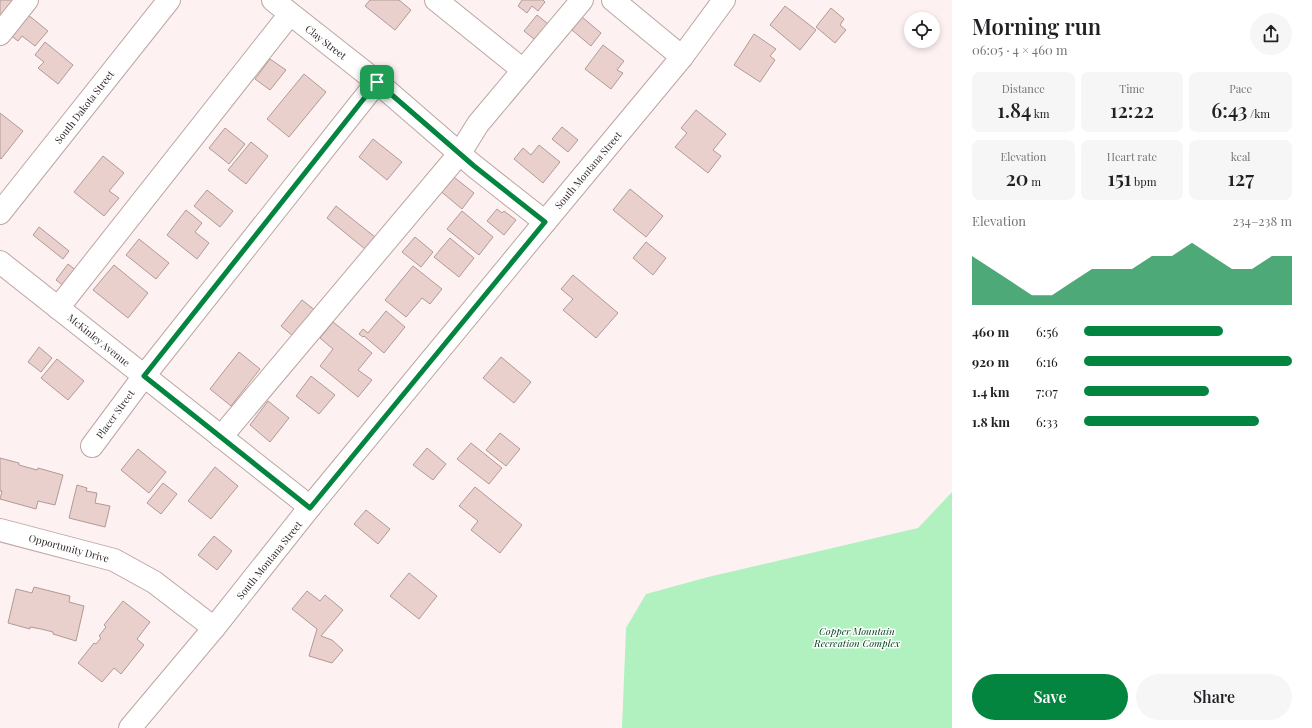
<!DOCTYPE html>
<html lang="en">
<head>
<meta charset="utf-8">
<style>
  :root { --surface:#fff; --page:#f6f6f6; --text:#202124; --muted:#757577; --accent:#04853f }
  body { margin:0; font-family:"Playfair Display",serif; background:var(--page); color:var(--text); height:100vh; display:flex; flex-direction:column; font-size:15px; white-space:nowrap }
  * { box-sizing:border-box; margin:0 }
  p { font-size:13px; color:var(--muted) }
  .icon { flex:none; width:22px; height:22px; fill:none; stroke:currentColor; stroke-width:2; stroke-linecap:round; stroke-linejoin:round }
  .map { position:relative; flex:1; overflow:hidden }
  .panel { display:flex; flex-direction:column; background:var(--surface); width:360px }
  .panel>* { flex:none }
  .buttons { position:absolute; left:904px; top:12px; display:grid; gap:8px }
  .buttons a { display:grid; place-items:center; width:36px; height:36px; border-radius:50%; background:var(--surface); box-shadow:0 2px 6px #0003; font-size:20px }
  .pin { position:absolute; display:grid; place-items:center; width:34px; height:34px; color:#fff; margin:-17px; border-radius:8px; box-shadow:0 2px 6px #0006 }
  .round { display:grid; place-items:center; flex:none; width:42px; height:42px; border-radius:21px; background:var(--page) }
  .summary { display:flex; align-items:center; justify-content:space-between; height:68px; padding:0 20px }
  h1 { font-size:22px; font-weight:600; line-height:30px }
  .stats { display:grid; grid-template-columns:repeat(3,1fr); gap:6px; height:68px; padding:4px 20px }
  .stats div { display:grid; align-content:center; border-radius:8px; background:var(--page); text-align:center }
  .stats b { font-size:20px; font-weight:600 }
  .stats small { font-size:11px; font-weight:400 }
  .stats p { font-size:11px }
  .chart { height:112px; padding:8px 20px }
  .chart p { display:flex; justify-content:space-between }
  .chart svg { width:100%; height:72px; margin-top:4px; fill:var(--accent); opacity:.7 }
  .primary-button { display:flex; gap:8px; margin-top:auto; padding:8px 20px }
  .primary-button a { flex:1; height:46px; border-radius:24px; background:var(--accent); color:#fff; font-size:16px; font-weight:600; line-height:46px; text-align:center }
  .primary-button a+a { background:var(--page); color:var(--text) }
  ul { padding:0 20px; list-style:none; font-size:13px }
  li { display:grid; grid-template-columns:64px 48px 1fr; align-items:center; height:30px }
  li i { height:10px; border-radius:5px; background:var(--accent) }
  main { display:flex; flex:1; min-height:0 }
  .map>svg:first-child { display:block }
  .green { fill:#b1f1bf }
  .building { fill:#e9d0cd; stroke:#b19996 }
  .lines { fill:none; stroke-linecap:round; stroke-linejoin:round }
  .minor-casing { stroke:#bda5a2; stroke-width:24 }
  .minor { stroke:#fff; stroke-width:22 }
  .route-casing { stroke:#fff; stroke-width:8 }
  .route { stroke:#04853f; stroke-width:5 }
  .labels { text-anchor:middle; stroke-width:3; stroke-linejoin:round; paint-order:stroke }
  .street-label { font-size:10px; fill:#302726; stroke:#fff }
  .park-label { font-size:10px; font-style:italic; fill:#00421c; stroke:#fff }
</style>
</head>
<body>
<main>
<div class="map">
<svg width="952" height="728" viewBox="0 0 952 728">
  <rect width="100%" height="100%" fill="#fdf2f1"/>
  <path class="green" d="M952,492V728H622L626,628L646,594L708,577L918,528Z"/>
  <g class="building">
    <path d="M0,0H20L0,27Z"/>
    <path d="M370,0H399L411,10L395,30L365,6Z"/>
    <path d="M522,0H543L545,2L538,11L532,6L527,13L518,6Z"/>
    <path d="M785,6L816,30L800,50L770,25Z"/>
    <path d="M831,8L844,19L840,25L846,30L835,43L816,27Z"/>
    <path d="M27,14L48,31L35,46L22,36L18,41L10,35Z"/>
    <path d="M537,15L553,28L540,44L524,31Z"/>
    <path d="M582,17L601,33L591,46L572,30Z"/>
    <path d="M754,34L776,49L770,56L775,60L760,82L734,65Z"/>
    <path d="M45,42L73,65L58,84L38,68L44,62L35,55Z"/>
    <path d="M603,45L624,61L617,70L623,73L611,89L585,69Z"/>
    <path d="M270,59L286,70L270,90L255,79Z"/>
    <path d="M304,74L326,92L289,137L267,119Z"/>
    <path d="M696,110L726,134L713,150L721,156L708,173L675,147L687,133L681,128Z"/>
    <path d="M0,113L23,131L1,159L0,158Z"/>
    <path d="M562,127L578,140L568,152L552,139Z"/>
    <path d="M225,128L245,144L229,164L209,148Z"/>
    <path d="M373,139L402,162L387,180L359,157Z"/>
    <path d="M251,142L268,156L246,184L228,170Z"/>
    <path d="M539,145L560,162L543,183L514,159L523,148L531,155Z"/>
    <path d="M103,156L124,173L109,191L119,198L104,216L74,192Z"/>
    <path d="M450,174L474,193L462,209L438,189Z"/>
    <path d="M630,189L663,216L646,237L613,210Z"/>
    <path d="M207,190L233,211L220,227L194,206Z"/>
    <path d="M336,206L375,237L365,249L327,218Z"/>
    <path d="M497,209L502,213L504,211L516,220L504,235L487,221Z"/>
    <path d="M186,210L202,223L195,232L209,243L197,259L167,235Z"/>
    <path d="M462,211L493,237L479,255L447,229Z"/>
    <path d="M39,227L69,251L63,259L33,235Z"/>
    <path d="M415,237L433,252L421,267L402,252Z"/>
    <path d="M450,238L474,258L459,277L434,257Z"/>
    <path d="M139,239L169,263L156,279L126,255Z"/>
    <path d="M646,242L666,258L653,275L633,258Z"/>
    <path d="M68,264L82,275L69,290L56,280Z"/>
    <path d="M114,265L148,293L128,318L93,290Z"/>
    <path d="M413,266L442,289L430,304L422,298L406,317L385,300Z"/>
    <path d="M573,275L618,313L596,338L563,310L573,299L561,289Z"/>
    <path d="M302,300L321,315L299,341L281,326Z"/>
    <path d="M386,311L405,327L384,353L364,336L363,337L359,334L363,329L368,333Z"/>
    <path d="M333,322L372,353L358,370L372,380L358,397L320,366L333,349L320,338Z"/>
    <path d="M39,347L52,358L41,372L28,362Z"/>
    <path d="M239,352L260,369L231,406L210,389Z"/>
    <path d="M501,357L531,382L514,403L483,378Z"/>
    <path d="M57,359L84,381L68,400L41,378Z"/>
    <path d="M311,376L335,395L319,414L296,396Z"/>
    <path d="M268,401L289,418L270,442L250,425Z"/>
    <path d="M500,433L520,449L506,466L486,450Z"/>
    <path d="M471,443L502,468L489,484L457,459Z"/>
    <path d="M427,448L446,464L433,480L413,465Z"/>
    <path d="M138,449L166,472L149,493L121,470Z"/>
    <path d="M0,458L19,463V465L37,470L38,468L63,475L55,505L38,501L36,509L0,499L2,491H0Z"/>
    <path d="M215,467L238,486L211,519L188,501Z"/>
    <path d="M163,483L177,494L161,514L147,503Z"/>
    <path d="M77,485L87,488L86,491L97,493L95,503L110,506L105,527L69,518Z"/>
    <path d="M475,487L522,525L500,553L471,530L478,521L459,506Z"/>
    <path d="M366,510L390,529L378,544L354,524Z"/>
    <path d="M214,536L232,551L217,570L198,555Z"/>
    <path d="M409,573L437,596L419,619L390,596Z"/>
    <path d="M34,587L70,596L69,602L84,606L76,641L53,634V632L41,629L30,627V629L8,623L16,589L32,593Z"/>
    <path d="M307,591L320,601L325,595L343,610L321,636L332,640L343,650L332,663L309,656L317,629L292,609Z"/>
    <path d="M123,601L150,622L137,639L144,645L121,674L114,668L102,682L78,663L94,643L96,644L101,638L99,636L106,627L104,625Z"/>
  </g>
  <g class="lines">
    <defs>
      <g id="minor">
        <path d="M273,0L377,82L474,166L545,222"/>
        <path d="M436,0L523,70"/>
        <path d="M613,0L682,57"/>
        <path d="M0,34L27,0"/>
        <path d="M0,213L169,0"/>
        <path d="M0,262L310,507"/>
        <path d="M58,308L290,14"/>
        <path d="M221,437L460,153L478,124L582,0"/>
        <path d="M92,446L144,376L377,82"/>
        <path d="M0,530L114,560L154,582L214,628"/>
        <path d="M130,728L214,628L310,507L545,222L682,57L724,0"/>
      </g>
    </defs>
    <use href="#minor" class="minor-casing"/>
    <use href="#minor" class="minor"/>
  </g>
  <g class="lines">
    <defs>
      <path id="route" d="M377,82L474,166L545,222L310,508L144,376Z"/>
    </defs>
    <use href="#route" class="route-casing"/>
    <use href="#route" class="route"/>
  </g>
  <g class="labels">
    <g class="street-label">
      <text transform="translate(326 42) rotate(38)" y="4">Clay Street</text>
      <text transform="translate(84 107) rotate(-52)" y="4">South Dakota Street</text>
      <text transform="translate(588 170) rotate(-50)" y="4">South Montana Street</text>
      <text transform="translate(99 340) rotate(39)" y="4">McKinley Avenue</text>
      <text transform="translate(115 414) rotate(-54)" y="4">Placer Street</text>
      <text transform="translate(69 548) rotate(15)" y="4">Opportunity Drive</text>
      <text transform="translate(269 560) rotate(-51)" y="4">South Montana Street</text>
    </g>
    <g class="park-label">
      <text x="857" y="635">Copper Mountain<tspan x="857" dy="12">Recreation Complex</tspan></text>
    </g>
  </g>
</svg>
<div class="buttons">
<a><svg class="icon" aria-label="locate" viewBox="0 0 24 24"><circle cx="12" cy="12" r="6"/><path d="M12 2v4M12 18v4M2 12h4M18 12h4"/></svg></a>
</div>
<div class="pin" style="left:377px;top:82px;background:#1e9e55"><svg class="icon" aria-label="arrive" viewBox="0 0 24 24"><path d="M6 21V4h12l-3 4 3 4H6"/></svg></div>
</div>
<section class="panel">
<div class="summary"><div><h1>Morning run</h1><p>06:05 · 4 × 460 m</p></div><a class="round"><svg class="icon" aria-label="share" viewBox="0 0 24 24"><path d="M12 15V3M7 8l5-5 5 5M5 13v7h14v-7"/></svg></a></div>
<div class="stats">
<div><p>Distance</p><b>1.84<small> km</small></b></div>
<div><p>Time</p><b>12:22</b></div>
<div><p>Pace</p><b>6:43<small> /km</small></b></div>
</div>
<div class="stats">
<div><p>Elevation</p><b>20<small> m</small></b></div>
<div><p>Heart rate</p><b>151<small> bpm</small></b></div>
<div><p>kcal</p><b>127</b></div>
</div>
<div class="chart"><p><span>Elevation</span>234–238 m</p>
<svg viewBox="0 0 160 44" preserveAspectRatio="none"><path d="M0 44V14L10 22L20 30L30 38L40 38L50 30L60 22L70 22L80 22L90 14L100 14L110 6L120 14L130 22L140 22L150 14L160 14V44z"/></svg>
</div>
<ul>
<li><b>460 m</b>6:56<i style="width:67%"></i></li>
<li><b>920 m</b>6:16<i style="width:100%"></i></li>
<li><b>1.4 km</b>7:07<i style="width:60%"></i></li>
<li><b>1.8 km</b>6:33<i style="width:84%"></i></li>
</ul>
<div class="primary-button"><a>Save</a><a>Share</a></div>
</section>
</main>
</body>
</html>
